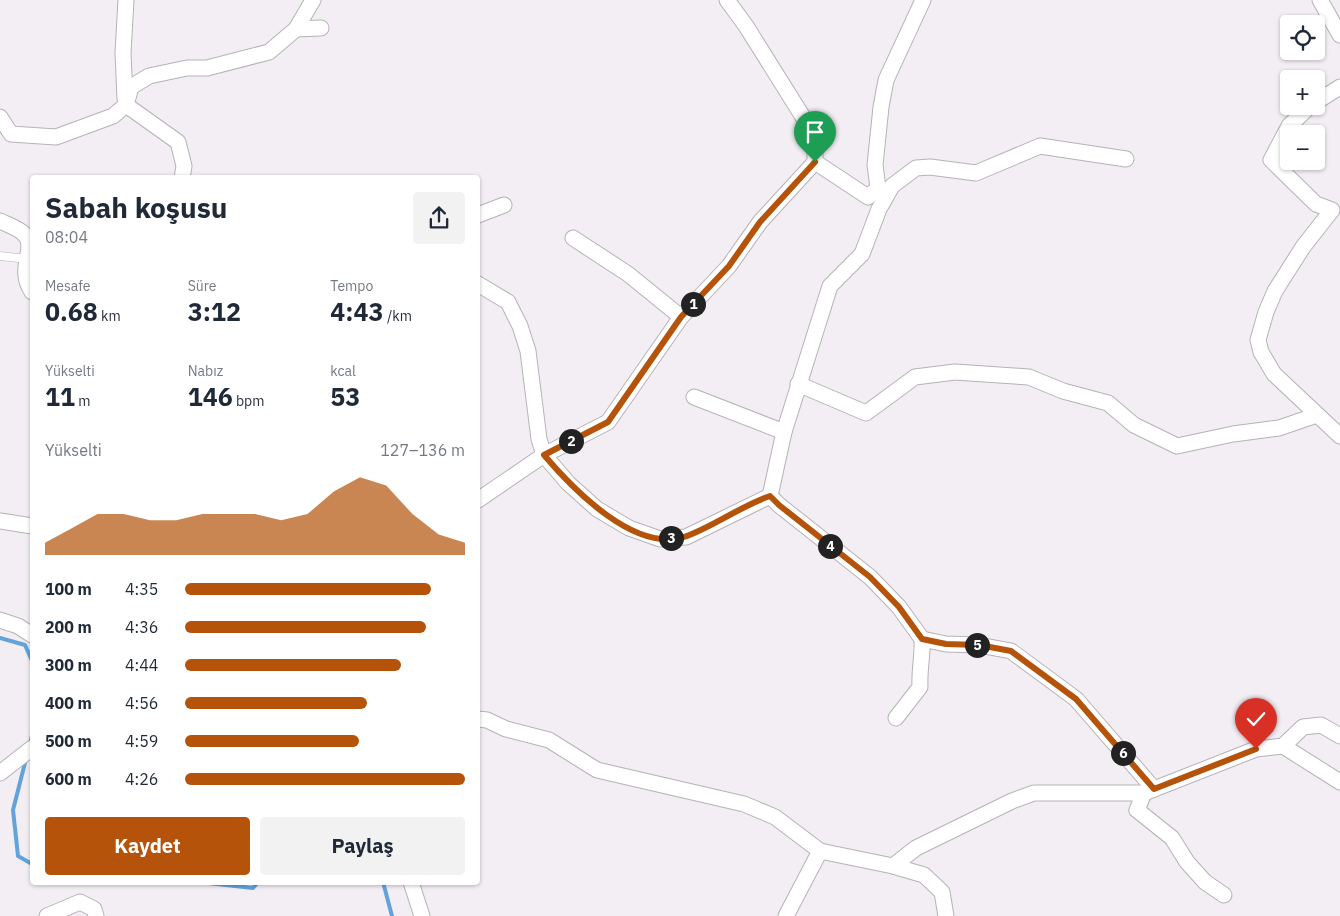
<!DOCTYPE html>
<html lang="tr">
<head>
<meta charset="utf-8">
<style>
  :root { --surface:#fff; --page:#f2f2f3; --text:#1f2937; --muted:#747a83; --accent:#b45309 }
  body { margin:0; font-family:"IBM Plex Sans",sans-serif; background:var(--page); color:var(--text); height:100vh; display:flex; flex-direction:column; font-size:19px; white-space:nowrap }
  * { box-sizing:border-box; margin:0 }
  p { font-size:16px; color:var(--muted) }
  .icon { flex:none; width:28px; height:28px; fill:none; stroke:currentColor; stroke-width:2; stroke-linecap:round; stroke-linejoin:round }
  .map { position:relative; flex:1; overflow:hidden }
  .drawer { position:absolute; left:30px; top:175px; width:450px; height:710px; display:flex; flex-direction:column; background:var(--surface); border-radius:5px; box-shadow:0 1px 4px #0004 }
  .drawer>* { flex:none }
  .buttons { position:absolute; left:1280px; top:15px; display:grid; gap:10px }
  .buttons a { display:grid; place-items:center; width:45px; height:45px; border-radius:5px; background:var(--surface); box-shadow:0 1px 4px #0004; font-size:25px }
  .pin { position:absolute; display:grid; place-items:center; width:42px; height:42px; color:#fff; margin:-51px -21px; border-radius:50% 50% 50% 0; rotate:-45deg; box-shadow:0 0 5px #0007 }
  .pin .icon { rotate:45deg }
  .km { position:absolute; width:25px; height:25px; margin:-12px; border-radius:50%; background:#222; color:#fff; font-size:14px; line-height:25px; text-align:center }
  .round { display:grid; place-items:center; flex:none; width:52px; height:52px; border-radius:5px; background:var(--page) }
  .overview { display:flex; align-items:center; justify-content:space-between; height:85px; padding:0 15px }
  h1 { font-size:28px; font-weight:700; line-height:38px }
  .figures { display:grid; grid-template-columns:repeat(3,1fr); gap:8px; height:85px; padding:5px 15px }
  .figures div { display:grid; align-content:center }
  .figures b { font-size:25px; font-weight:700 }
  .figures small { font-size:14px; font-weight:400 }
  .figures p { font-size:14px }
  .chart { height:140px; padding:10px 15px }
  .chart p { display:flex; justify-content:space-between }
  .chart svg { width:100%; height:90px; margin-top:5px; fill:var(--accent); opacity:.7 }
  .action { display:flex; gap:10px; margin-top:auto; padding:10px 15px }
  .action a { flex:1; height:58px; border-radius:5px; background:var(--accent); color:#fff; font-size:20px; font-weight:700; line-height:58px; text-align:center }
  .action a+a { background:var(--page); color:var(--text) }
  ul { padding:0 15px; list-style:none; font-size:16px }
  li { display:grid; grid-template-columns:80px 60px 1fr; align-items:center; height:38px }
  li i { height:12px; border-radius:6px; background:var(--accent) }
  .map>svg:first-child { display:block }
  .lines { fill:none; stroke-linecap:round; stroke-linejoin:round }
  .stream { stroke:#62a3dc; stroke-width:4 }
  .service-casing { stroke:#b6b2b7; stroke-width:9 }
  .minor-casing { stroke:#b6b2b7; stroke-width:17 }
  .service { stroke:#fff; stroke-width:8 }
  .minor { stroke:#fff; stroke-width:15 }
  .route-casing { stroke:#fff; stroke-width:10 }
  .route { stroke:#b45309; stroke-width:6 }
</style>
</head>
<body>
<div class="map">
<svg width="1340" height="916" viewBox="0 0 1340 916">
  <rect width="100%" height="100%" fill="#f2eef3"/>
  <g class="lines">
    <g class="stream">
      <path d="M0,638L25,645L32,661"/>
      <path d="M30,745L32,735"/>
      <path d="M26,759L13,810L18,856L32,864"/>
      <path d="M199,882L253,888L258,882"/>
      <path d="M383,882L392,916"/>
    </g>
    <defs>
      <path id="service" d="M0,256L27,259"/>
      <g id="minor">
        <path d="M1320,0L1340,35"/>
        <path d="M296,29L321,28"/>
        <path d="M125,99L123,53L126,0"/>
        <path d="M1316,102L1340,87"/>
        <path d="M126,105L131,87L149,76L187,68H207L269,52L296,29L313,0"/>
        <path d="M1310,106L1289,126L1271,160L1316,204L1332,210L1303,247L1275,291L1266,312L1258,340L1261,352L1274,374L1340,436"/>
        <path d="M0,117L11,134L56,137L113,116L126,105L178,142L184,166L182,178"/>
        <path d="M815,162L868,197L878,188L875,165L881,107L886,80L923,0"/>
        <path d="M478,215L504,205"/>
        <path d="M0,221C8,225 19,228 25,235C37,248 16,268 32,292"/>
        <path d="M478,284L508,302L520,326L528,351L539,439L544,455L568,483L597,509L629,528L660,539L686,537L770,496"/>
        <path d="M681,317L729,266L760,222L815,162V146L808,125L746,26L727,0"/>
        <path d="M798,384L866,413L915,377L955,372L1029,377L1063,391L1108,403L1134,425L1177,446L1233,434L1279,428L1317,415"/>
        <path d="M694,397L784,432"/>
        <path d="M770,496L784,432L830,286L862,254L879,209L892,186L916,168L930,167L976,173L1040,146L1126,159"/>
        <path d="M770,496L779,505L870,577L899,607L922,639L946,644L979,645L1011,651L1076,699L1154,789"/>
        <path d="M478,500L544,455L608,422L681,317L628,274L573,238"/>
        <path d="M0,521L32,526"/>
        <path d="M0,620L18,626L32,635"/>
        <path d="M896,718L920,687C919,670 923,655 922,639"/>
        <path d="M478,719L487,720L506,729L549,740L597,770L744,804L775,817L820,851L893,866L924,875L942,892L946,916"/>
        <path d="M1283,746L1340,782"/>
        <path d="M0,773L32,748"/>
        <path d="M1144,793L1137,810L1172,838L1187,862L1205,882L1224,895"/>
        <path d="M893,866L916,848L1012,801L1034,793H1144L1256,749L1283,746L1303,727L1321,725L1340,736"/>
        <path d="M411,882L422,916"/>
        <path d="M47,916L80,902L94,909L96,916"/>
        <path d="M786,916L820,851"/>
      </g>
    </defs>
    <use href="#service" class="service-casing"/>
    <use href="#minor" class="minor-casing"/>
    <use href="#service" class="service"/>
    <use href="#minor" class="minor"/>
  </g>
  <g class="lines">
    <defs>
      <path id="route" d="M815,162L760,222L729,266L681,317L608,422L544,455C573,489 636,555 687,536C716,525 741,506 770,496L779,505L870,577L899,607L922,639L946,644L979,645L1011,651L1076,699L1154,789L1256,749"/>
    </defs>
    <use href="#route" class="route-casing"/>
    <use href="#route" class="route"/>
  </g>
</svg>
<div class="buttons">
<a><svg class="icon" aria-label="locate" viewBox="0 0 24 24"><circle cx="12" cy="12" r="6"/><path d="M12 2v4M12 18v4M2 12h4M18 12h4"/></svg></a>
<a>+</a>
<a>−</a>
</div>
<div class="pin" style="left:815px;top:162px;background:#1e9e55"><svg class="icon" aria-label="arrive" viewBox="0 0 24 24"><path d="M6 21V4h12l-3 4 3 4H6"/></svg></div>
<div class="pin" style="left:1256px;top:749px;background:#d93025"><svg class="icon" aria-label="check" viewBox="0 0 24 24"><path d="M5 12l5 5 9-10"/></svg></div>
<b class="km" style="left:693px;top:304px">1</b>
<b class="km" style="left:571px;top:441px">2</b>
<b class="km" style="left:671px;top:538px">3</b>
<b class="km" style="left:830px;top:546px">4</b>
<b class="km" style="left:977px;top:645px">5</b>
<b class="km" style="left:1123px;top:753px">6</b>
<section class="drawer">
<div class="overview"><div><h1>Sabah koşusu</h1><p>08:04</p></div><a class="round"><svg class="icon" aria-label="share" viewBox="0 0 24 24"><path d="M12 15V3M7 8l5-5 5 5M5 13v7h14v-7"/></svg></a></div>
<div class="figures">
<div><p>Mesafe</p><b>0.68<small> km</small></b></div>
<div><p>Süre</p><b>3:12</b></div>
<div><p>Tempo</p><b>4:43<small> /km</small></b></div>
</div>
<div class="figures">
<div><p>Yükselti</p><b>11<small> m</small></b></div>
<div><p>Nabız</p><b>146<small> bpm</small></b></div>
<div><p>kcal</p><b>53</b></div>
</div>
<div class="chart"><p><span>Yükselti</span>127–136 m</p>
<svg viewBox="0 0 160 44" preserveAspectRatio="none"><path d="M0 44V38L10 31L20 24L30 24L40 27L50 27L60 24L70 24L80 24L90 27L100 24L110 13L120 6L130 10L140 24L150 34L160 38V44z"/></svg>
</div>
<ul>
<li><b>100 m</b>4:35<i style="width:88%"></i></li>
<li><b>200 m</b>4:36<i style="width:86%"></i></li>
<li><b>300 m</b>4:44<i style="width:77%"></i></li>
<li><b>400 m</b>4:56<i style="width:65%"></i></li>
<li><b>500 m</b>4:59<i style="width:62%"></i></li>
<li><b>600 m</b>4:26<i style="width:100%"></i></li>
</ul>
<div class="action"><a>Kaydet</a><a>Paylaş</a></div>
</section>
</div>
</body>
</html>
